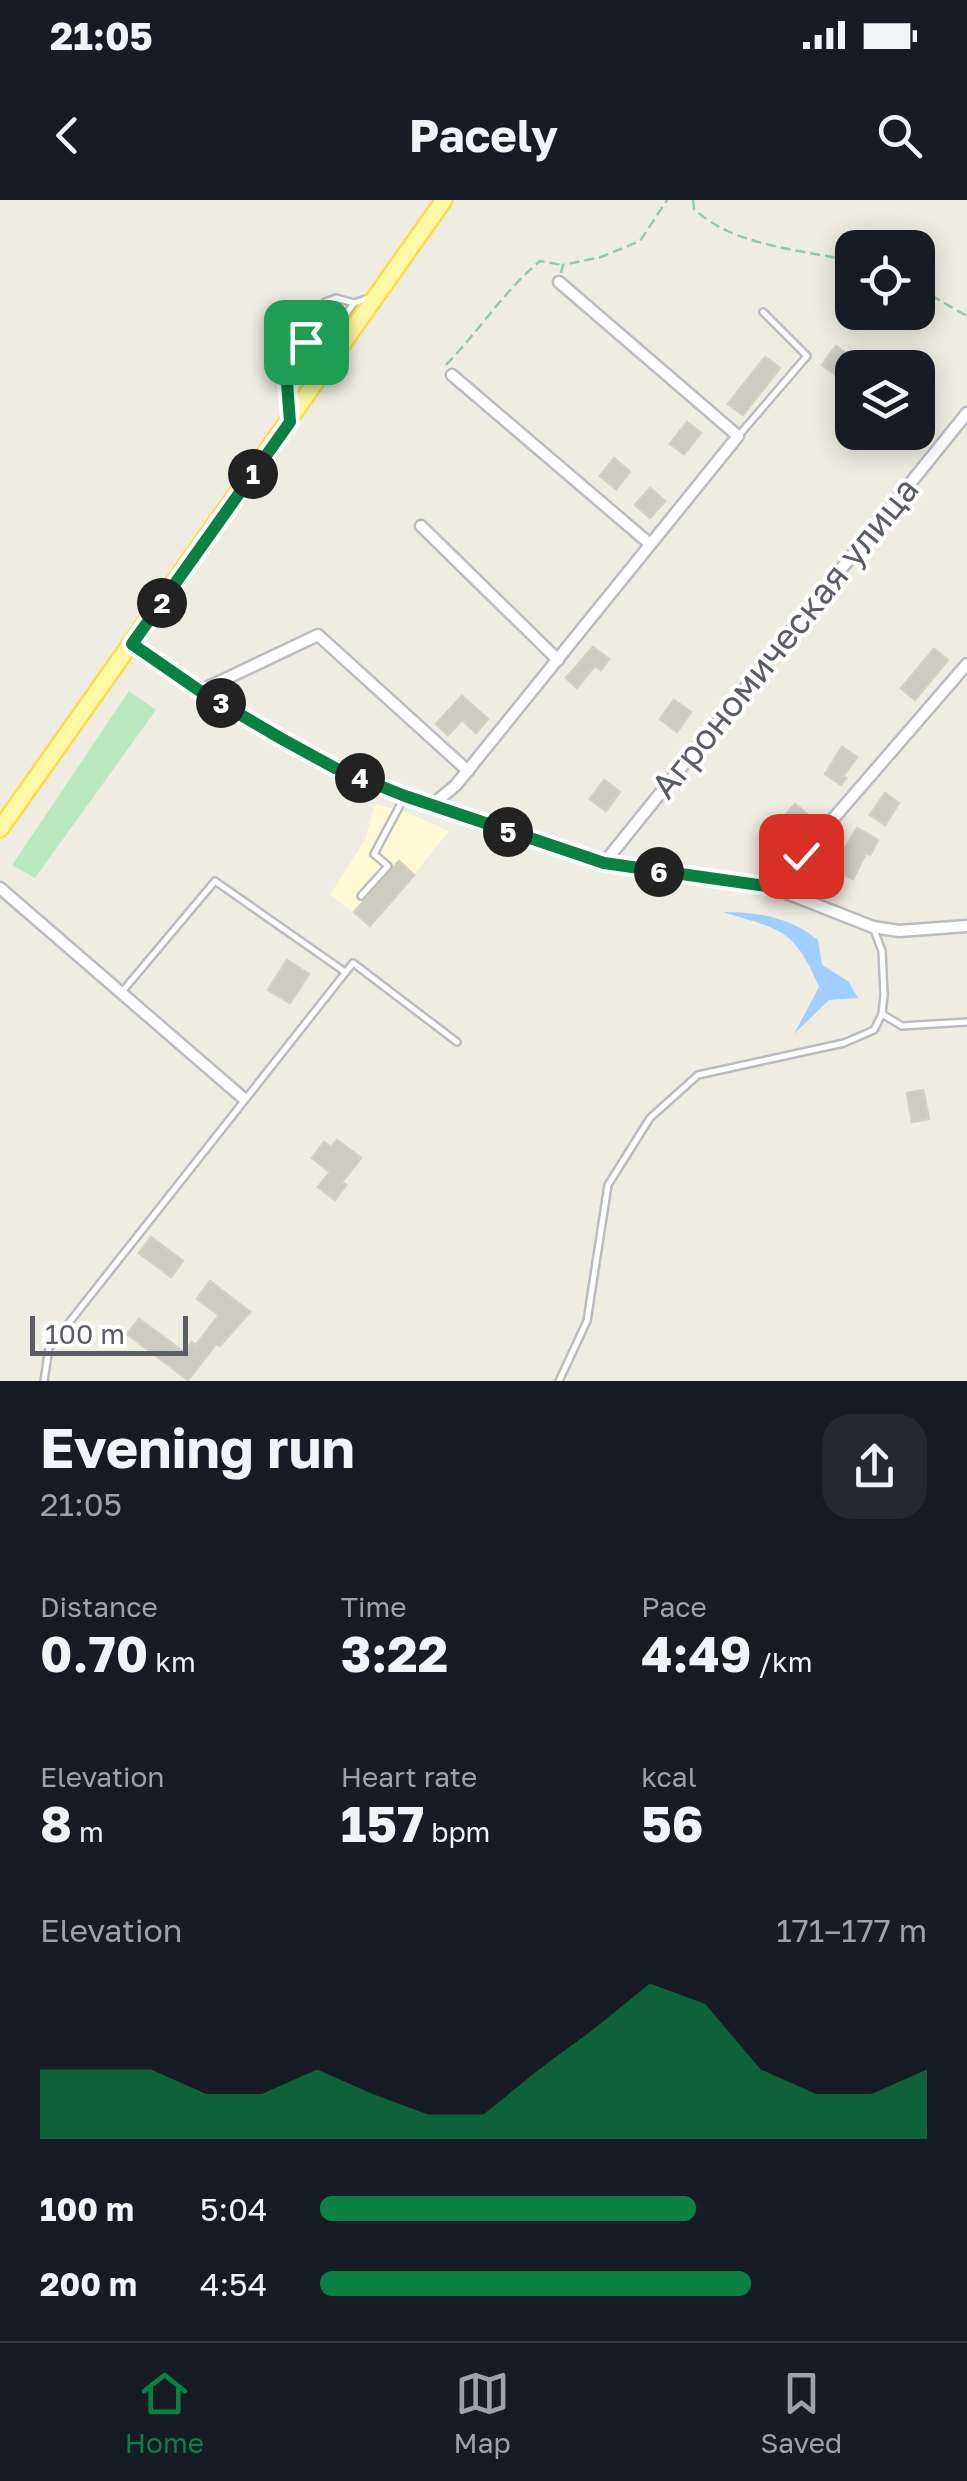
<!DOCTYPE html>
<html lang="en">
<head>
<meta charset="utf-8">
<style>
  :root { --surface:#171b24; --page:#242831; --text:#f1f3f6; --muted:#9ea1a6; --line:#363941; --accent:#0b8043 }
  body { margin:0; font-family:"Golos Text",sans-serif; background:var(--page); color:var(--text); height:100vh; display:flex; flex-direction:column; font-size:38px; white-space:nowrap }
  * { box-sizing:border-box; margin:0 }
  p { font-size:32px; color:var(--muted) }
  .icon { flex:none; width:55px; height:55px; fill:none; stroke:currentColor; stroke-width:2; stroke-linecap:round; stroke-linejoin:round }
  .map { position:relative; height:1181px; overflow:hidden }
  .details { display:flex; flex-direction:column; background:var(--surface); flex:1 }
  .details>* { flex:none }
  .tools { position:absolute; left:835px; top:30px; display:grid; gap:20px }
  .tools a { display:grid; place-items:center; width:100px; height:100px; border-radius:20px; background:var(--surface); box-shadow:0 5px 25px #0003; font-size:50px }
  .scale { position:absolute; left:30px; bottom:25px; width:158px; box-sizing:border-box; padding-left:10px; border:5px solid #5a5e64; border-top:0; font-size:28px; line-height:35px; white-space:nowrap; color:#5a5e64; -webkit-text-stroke:8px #fff; paint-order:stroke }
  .pin { position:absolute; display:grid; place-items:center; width:85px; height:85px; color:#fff; margin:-42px; border-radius:20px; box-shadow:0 5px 15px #0006 }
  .km { position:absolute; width:50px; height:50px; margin:-25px; border-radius:50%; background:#222; color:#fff; font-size:28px; line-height:50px; text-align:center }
  .round { display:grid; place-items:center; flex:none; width:105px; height:105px; border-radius:30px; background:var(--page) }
  .overview { display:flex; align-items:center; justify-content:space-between; height:170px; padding:0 40px }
  h1 { font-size:55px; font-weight:700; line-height:75px }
  .figures { display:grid; grid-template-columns:repeat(3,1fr); gap:15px; height:170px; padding:10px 40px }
  .figures div { display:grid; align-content:center }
  .figures b { font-size:50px; font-weight:700 }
  .figures small { font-size:28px; font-weight:400 }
  .figures p { font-size:28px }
  .chart { height:280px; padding:20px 40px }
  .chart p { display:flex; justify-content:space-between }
  .chart svg { width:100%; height:180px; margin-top:10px; fill:var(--accent); opacity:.7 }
  ul { padding:0 40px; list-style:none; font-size:32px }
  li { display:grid; grid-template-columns:160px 120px 1fr; align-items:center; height:75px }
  li i { height:25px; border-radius:12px; background:var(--accent) }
  .status { display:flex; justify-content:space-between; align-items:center; height:70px; padding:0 50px; background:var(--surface); direction:ltr }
  .status svg { height:28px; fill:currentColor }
  header { display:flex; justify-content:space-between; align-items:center; height:130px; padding:0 40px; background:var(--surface); font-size:45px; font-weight:700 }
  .tabs { display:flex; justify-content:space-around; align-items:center; height:140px; border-top:2px solid var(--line); background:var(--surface); font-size:28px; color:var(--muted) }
  .tabs a { display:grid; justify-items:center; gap:5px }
  .tabs .on { color:var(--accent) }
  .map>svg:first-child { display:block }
  .commercial { fill:#fff9d6 }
  .green { fill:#bbe9bf }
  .water { fill:#a1ceff }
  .building { fill:#cccac1; stroke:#d4cfbf; stroke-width:2.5 }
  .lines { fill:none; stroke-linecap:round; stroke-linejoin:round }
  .lane-casing { stroke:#babcc2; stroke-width:10 }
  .street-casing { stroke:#babcc2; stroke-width:15 }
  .primary-casing { stroke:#ffdc4a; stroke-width:20 }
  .path { stroke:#94caa8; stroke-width:2.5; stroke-dasharray:10 5; stroke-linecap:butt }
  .lane { stroke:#fff; stroke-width:5 }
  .street { stroke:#fff; stroke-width:10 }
  .primary { stroke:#fff8a6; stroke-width:15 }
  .route-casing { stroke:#fff; stroke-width:20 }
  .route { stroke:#0b8043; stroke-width:12 }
  .labels { text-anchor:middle; stroke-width:8; stroke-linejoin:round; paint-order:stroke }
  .street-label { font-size:35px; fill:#5a5e64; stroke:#fff }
</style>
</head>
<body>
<div class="status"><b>21:05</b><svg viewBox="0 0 49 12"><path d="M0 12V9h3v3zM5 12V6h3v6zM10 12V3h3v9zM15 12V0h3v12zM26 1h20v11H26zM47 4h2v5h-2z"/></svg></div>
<header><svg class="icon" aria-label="back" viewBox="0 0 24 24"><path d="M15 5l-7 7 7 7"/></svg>Pacely<svg class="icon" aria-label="search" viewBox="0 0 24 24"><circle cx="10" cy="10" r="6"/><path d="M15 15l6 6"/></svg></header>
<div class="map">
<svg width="967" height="1181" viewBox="0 0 967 1181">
  <rect width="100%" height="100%" fill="#efede2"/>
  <path class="commercial" d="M375,604L406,612L449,631L372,727L330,695L365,640Z"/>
  <path class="green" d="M129,491L156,510L35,678L12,665Z"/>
  <path class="water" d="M723,712C759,712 790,717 818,740L822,765L848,781L858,798L829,800L794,834L819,787C794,728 781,730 723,712Z"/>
  <g class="building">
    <path d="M836,146L851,157L837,176L822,165Z"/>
    <path d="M765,157L780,168L743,215L728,204Z"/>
    <path d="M687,222L701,233L684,254L670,244Z"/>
    <path d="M614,258L630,272L616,289L600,276Z"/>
    <path d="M650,288L665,301L650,318L635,305Z"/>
    <path d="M593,447L609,459L601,470L595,466L577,488L566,478Z"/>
    <path d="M934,449L948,460L915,500L901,488Z"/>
    <path d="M462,496L488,519L476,533L462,520L448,535L436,524Z"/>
    <path d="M674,500L691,512L677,532L660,519Z"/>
    <path d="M842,547L857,557L843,576L846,578L841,585L825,574Z"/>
    <path d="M604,580L620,592L606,611L590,599Z"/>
    <path d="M885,593L899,603L885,625L870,615Z"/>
    <path d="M795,604L809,616L794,634L779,622Z"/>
    <path d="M857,628L878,640L870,655L866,653L853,679L833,669Z"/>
    <path d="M399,661L414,675L370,726L354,712Z"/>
    <path d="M287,760L309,774L290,803L268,790Z"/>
    <path d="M923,890L929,919L912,922L907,893Z"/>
    <path d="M337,940L361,958L342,982L346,985L335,1000L318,987L330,972L312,958L324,942L331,947Z"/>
    <path d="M151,1037L183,1061L171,1077L139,1053Z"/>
    <path d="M210,1081L250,1112L220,1146L216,1144L188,1180L127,1134L139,1119L184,1152L192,1142L196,1145L219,1115L197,1099Z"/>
  </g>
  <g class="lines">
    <defs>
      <g id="lane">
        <path d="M293,147L327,142L354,103"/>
        <path d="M290,210L284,164L293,144L325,102L336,98L354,103L369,98"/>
        <path d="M740,234L807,156L763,112"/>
        <path d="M361,696L388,666L374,654L405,596"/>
        <path d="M121,793L215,681L345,772"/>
        <path d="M882,814L902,826L967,822"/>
        <path d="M44,1181L49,1148L353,763L457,842"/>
        <path d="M559,1181L587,1121L608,985L650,918L698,875L844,843L874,830L882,814L884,795L882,751L873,727"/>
      </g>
      <g id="street">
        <path d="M452,175L650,344"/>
        <path d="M421,326L558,460"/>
        <path d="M133,444L200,491L335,568L556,649L637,670L761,683L873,727L899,731L967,726"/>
        <path d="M200,491L318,435L468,571"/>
        <path d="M432,605L456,585L738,236L559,82"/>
        <path d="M604,663L967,213"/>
        <path d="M0,688L243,898"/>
        <path d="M780,688L801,656L967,464"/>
      </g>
      <path id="primary" d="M0,629L444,0"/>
    </defs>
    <use href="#lane" class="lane-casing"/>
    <use href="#street" class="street-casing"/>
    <use href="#primary" class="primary-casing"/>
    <g class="path">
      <path d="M693,0L694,9C733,46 802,50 852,61"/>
      <path d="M561,73L563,65L601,57L640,41L667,0"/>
      <path d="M918,88L967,116"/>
      <path d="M446,165C479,131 504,91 540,61L563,65"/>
    </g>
    <use href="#lane" class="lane"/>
    <use href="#street" class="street"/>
    <use href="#primary" class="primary"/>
  </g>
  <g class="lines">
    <defs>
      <path id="route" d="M306,142L290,148L285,156L290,222L132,444L200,491L282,539L335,568L405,596L604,663L780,688L801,656"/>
    </defs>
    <use href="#route" class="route-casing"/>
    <use href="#route" class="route"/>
  </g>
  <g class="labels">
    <g class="street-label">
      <text transform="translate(785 438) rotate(-51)" y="12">Агрономическая улица</text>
    </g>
  </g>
</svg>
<div class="tools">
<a><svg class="icon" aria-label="locate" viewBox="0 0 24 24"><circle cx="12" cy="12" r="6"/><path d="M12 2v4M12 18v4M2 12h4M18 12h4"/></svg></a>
<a><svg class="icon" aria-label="layers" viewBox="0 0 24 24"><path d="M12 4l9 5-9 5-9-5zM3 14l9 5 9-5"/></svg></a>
</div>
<div class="scale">100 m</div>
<div class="pin" style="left:306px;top:142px;background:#1e9e55"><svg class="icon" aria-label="arrive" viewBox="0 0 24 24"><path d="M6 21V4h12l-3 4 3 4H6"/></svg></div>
<div class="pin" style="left:801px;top:656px;background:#d93025"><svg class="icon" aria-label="check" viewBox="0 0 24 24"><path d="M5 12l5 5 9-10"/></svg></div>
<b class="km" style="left:253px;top:274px">1</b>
<b class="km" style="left:162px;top:403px">2</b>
<b class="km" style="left:221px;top:503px">3</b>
<b class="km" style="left:360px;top:578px">4</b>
<b class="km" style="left:508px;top:632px">5</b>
<b class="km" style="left:659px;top:672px">6</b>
</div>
<section class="details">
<div class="overview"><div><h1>Evening run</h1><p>21:05</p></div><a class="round"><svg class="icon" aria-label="share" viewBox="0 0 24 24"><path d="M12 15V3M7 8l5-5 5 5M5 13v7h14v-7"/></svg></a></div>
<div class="figures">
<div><p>Distance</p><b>0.70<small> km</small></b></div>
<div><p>Time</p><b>3:22</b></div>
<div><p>Pace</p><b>4:49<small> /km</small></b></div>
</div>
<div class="figures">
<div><p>Elevation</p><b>8<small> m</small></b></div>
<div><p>Heart rate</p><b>157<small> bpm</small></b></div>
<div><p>kcal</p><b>56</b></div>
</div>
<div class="chart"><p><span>Elevation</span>171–177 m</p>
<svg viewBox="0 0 160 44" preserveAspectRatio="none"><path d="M0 44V27L10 27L20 27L30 33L40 33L50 27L60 33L70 38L80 38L90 27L100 17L110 6L120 11L130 27L140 33L150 33L160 27V44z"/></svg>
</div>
<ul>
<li><b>100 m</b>5:04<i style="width:62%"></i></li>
<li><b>200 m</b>4:54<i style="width:71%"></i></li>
</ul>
</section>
<nav class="tabs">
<a class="on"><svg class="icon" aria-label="home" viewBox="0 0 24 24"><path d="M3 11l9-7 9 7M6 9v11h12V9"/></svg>Home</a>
<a><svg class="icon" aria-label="map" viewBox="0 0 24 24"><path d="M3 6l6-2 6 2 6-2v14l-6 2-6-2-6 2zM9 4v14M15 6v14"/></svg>Map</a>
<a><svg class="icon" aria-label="saved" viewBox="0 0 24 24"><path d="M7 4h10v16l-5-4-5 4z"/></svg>Saved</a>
</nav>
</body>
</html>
